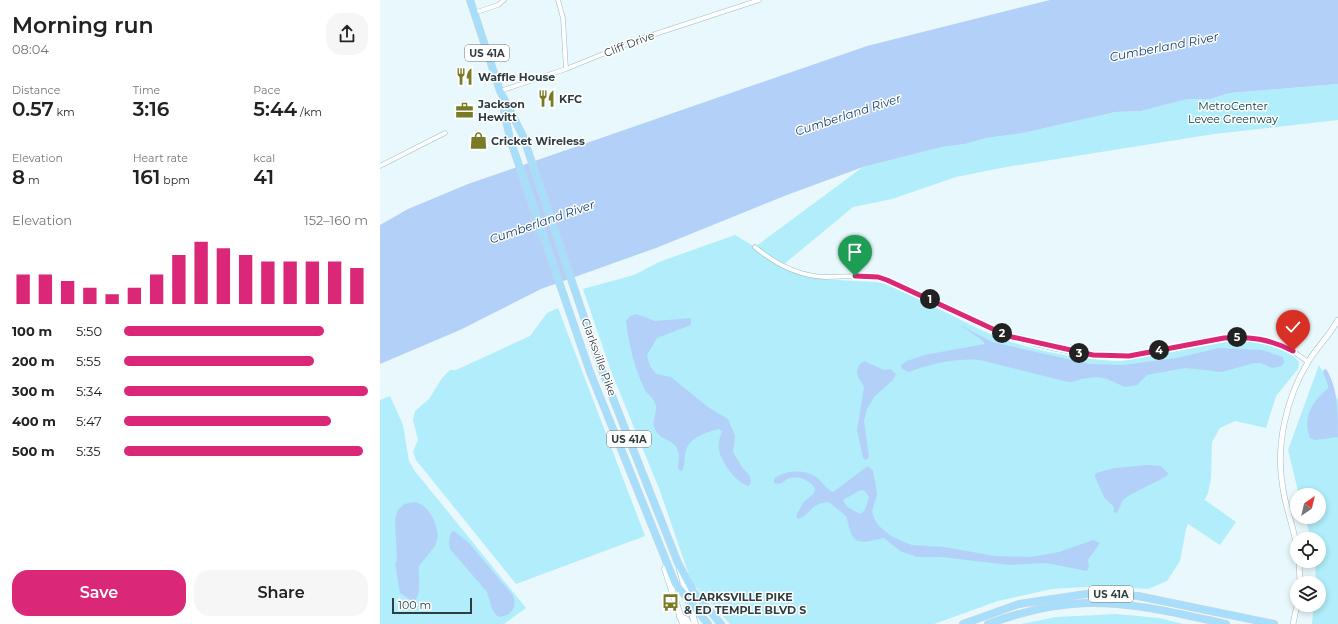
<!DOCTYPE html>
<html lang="en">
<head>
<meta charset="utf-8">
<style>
  :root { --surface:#fff; --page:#f6f6f6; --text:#222; --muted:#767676; --accent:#db2777 }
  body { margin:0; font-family:Montserrat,sans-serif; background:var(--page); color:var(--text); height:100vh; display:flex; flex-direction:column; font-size:15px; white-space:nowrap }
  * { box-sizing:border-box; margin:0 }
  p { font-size:13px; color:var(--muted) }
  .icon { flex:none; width:22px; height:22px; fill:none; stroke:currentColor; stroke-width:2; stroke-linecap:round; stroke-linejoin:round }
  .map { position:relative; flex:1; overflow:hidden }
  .drawer { display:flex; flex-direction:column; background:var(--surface); width:380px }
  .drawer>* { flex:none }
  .needle { width:26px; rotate:35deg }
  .controls { position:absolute; left:910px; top:488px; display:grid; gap:8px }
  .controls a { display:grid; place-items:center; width:36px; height:36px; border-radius:50%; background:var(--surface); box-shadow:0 2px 6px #0003; font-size:20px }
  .scale { position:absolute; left:12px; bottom:10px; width:80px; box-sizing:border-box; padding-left:4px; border:2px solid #2e3d41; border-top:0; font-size:11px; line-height:14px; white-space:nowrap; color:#2e3d41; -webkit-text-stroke:3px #fff; paint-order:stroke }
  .pin { position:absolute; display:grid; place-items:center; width:34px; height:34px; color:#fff; margin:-41px -17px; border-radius:50% 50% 50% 0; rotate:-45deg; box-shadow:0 0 4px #0007 }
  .pin .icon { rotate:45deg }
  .km { position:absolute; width:20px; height:20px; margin:-10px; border-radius:50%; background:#222; color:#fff; font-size:11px; line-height:20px; text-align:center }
  .round { display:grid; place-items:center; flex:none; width:42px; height:42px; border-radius:16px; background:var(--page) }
  .overview { display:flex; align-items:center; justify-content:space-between; height:68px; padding:0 12px }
  h1 { font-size:22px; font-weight:600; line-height:30px }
  .metrics { display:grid; grid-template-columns:repeat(3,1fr); gap:6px; height:68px; padding:4px 12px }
  .metrics div { display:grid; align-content:center }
  .metrics b { font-size:20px; font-weight:600 }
  .metrics small { font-size:11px; font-weight:400 }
  .metrics p { font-size:11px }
  .chart { height:112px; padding:8px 12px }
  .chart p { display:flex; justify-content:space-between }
  .chart svg { width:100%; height:72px; margin-top:4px; stroke:var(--accent); stroke-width:6 }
  .action { display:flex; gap:8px; margin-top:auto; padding:8px 12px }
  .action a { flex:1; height:46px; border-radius:16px; background:var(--accent); color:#fff; font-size:16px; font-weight:600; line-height:46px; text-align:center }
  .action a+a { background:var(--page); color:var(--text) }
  ul { padding:0 12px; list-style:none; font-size:13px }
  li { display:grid; grid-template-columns:64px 48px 1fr; align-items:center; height:30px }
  li i { height:10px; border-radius:5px; background:var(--accent) }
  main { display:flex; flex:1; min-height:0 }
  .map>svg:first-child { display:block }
  .green { fill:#b1edfa }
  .water { fill:#b3d1f8; fill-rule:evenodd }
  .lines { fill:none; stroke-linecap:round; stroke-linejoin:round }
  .minor-casing { stroke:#98bdc5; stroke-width:5 }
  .tertiary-casing { stroke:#98bdc5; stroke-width:6 }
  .secondary-casing { stroke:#98bdc5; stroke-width:7 }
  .primary-casing { stroke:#d1d4d5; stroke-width:8 }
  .minor { stroke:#fff; stroke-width:4 }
  .tertiary { stroke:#fff; stroke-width:5 }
  .secondary { stroke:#fff; stroke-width:6 }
  .primary { stroke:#a6defc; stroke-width:7 }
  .route-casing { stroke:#fff; stroke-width:8 }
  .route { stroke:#db2777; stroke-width:5 }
  .labels { text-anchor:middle; stroke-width:3; stroke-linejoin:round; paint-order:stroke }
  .shield { fill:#fff; stroke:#6d777a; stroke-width:1 }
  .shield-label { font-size:10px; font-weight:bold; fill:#2e3d41 }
  .street-label { font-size:11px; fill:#2e3d41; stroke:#fff }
  .poi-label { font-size:11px; font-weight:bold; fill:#2e3d41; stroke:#fff; text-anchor:start }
  .park-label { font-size:11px; fill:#003741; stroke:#fff }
  .water-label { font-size:12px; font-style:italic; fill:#163f6e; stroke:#fff }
</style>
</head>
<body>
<main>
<section class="drawer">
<div class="overview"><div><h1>Morning run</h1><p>08:04</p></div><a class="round"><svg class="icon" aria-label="share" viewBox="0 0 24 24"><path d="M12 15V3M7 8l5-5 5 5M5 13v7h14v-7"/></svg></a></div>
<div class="metrics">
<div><p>Distance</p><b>0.57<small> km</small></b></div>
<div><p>Time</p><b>3:16</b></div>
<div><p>Pace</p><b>5:44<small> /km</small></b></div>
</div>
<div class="metrics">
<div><p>Elevation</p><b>8<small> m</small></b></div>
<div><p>Heart rate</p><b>161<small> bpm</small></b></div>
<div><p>kcal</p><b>41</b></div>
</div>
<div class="chart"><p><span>Elevation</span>152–160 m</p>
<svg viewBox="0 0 160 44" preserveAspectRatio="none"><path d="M5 44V26M15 44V26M25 44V30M35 44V34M45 44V38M55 44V34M65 44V26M75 44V14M85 44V6M95 44V10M105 44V14M115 44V18M125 44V18M135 44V18M145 44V18M155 44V22"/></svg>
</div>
<ul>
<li><b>100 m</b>5:50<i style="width:82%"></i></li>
<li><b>200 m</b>5:55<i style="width:78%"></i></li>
<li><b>300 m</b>5:34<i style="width:100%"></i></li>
<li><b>400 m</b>5:47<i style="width:85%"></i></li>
<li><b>500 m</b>5:35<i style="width:98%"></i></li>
</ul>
<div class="action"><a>Save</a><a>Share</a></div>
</section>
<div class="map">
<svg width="958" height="624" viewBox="0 0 958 624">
  <rect width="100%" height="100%" fill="#e9f8fc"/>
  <g class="green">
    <path d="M958,84V120L834,134L626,167L576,177L512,199L473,207L403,265L437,279L496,282L505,284C543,298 579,321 617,337C650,350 707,361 742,361L846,342C869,341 903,340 919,362L918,369L896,396L886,428L855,421L840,428L832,442L831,478L828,493L823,503L825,500L856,522L840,545L808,524L806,529L800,561L787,581L768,589L721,586L672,589L618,601L554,624H350L314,585L310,578L280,491L231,371L203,289L254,275L279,262L355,235L375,247L483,167L562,147L585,144L606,138L643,133L736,112L761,111L808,99H830L850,93Z"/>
    <path d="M178,308L265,536L136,584L36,460L33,452L38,440L33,420L35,411L49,399L62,378L70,370H76L150,336L167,313Z"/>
    <path d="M939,365L958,400V624H932L934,605H939V583H936L935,561H939V539H931L925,517H939V495H919L908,450Z"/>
    <path d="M10,396L23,425L29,461L34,470L146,608L124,624H0V400Z"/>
    <path d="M736,614L779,618L803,624H641L676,617Z"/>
  </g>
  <g class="water">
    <path d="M670,0H958V84L850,93L830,99H808L761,111L736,112L643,133L606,138L585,144L562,147L483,167L407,195L276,248L161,289L80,330L0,364V225L28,209L88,184L487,46Z"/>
    <path d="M256,314L275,321L311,318V325L277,338L267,355L270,366L276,374L291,377L328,407L348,419L355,436L353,452L362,467L370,476L371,482L369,486C357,484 341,462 339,450C338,443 340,437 342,431L339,429C324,433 307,438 305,455C304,461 305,465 302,471L298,469C298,463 300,457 298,451C295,439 280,441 275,429C271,421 277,414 276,406C275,398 267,395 264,388C255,370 248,341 246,321L250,316Z"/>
    <path d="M580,325L612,342L710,364L743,365L797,358L839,348L882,350L903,357L904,362L902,366L892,368L881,363H874L842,372L805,368L767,375L757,385L745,387L727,379L717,377L701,379L693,382H688L600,360C577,358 550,364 529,372L522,369L521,365L527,361L544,355L605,344L602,340Z"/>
    <path d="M484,361L504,370L511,369L516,374L513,380L494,397L487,409L484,421L489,457L486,460L483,458L477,430L484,387L478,377L477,371L479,365Z"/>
    <path d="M946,369C958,387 958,414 958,437L935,440L930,438C924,422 928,409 939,397C941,394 946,391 948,388C949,384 943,376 943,370Z"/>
    <path d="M767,465L781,466L788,473L787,476L748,496L743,500L737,513L734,512V507L724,497L715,477L716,473L734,468Z"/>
    <path d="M488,466L493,471L496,486L497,495L492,511L494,518L498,525L511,536L524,542L532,545L564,547L615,556L651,557L679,552L713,540L720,543L708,560L709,566L707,571L666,563L629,565L561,557H537L520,551L504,538L485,542L477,541L471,534L466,516L449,502C432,502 429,516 418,519L416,516L423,503L434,493L435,489C431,480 416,474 406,480C401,483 401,485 394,483V479C404,470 425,469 436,477C442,481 446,489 453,492ZM481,490L485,491L489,497L485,510L480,514L467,507L463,500Z"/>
    <path d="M35,502C50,506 56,522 58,536L55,546L39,566C38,576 42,594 34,602L20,593L15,563L17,561L15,519L18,510L24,504Z"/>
    <path d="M74,531L89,543L132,594C138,605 133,615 120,617L116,615L112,609L107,592L70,549L69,541L71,532Z"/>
  </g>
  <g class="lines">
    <defs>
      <g id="minor">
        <path d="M178,0L183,18L186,69"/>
        <path d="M94,13L118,5L124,0"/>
        <path d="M120,91L186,69L260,39L379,0"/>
        <path d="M0,166L65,133"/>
        <path d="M375,247C394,263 419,276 445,277C466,277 487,274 507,280C548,297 587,322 628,336C655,345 686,352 714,355C774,363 836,323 894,342C907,346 917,354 928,362"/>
      </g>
      <g id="tertiary">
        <path d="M917,548C914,528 906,509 903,489C895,447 906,398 928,362C937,347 950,335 958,320"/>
        <path d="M919,561L920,583"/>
        <path d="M913,624L917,605"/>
      </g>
      <g id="secondary">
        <path d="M287,564L285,569L303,624"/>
        <path d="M300,570L315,624"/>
        <path d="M300,617L306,619L309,624"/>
      </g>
      <g id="primary">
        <path d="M90,0L120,91L143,136L221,368L298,563L313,591L341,624"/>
        <path d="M122,101L130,139L210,372L291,573L295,583L328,624"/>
        <path d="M583,624L639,604L706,594L758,596L894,624"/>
        <path d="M608,624C638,613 674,604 707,603C754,602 801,614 846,624"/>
      </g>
    </defs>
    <use href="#minor" class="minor-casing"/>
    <use href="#tertiary" class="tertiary-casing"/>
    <use href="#secondary" class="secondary-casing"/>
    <use href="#primary" class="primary-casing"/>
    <use href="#minor" class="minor"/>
    <use href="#tertiary" class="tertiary"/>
    <use href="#secondary" class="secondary"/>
    <use href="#primary" class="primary"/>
  </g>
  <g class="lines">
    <defs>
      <path id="route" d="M475,276L498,277L507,280L628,336L713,355L749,356L844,338C869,336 890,339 913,351"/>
    </defs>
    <use href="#route" class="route-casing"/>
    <use href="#route" class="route"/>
  </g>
  <defs>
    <symbol id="restaurant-bare" viewBox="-9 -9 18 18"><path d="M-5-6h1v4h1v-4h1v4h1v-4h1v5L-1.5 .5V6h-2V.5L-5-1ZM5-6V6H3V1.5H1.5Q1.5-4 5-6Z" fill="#787b24" stroke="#fff" stroke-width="2.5" paint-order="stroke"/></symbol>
    <symbol id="office-bare" viewBox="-9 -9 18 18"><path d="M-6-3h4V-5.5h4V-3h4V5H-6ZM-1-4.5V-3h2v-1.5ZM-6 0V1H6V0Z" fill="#787b24" stroke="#fff" stroke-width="2.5" paint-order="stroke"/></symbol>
    <symbol id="shop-bare" viewBox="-9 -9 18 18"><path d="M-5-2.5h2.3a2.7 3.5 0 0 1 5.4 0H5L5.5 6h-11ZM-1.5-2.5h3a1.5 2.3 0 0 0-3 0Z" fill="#787b24" stroke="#fff" stroke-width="2.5" paint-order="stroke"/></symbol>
    <symbol id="bus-bare" viewBox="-9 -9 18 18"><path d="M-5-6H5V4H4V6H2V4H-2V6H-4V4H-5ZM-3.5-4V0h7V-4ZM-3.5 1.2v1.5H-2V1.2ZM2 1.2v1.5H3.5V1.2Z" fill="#787b24" stroke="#fff" stroke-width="2.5" paint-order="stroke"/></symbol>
  </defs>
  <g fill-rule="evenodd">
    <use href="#restaurant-bare" x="72" y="64" width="25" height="25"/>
    <use href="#restaurant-bare" x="154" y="86" width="25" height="25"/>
    <use href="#office-bare" x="72" y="98" width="25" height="25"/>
    <use href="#shop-bare" x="86" y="128" width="25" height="25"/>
    <use href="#bus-bare" x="278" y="590" width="25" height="25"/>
  </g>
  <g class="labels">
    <g class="shield">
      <rect x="85" y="45" width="44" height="16" rx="3"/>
      <rect x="227" y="431" width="44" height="16" rx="3"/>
      <rect x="709" y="586" width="44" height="16" rx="3"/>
    </g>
    <g class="shield-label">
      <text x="107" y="57">US 41A</text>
      <text x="249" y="443">US 41A</text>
      <text x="731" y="598">US 41A</text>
    </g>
    <g class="street-label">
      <text transform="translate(249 44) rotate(-21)" y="4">Cliff Drive</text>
      <text transform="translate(219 357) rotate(70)" y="4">Clarksville Pike</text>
    </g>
    <g class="poi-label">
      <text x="98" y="81">Waffle House</text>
      <text x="179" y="103">KFC</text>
      <text x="98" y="108">Jackson<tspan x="98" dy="13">Hewitt</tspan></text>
      <text x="111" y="145">Cricket Wireless</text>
      <text x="304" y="601">CLARKSVILLE PIKE<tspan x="304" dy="13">&amp; ED TEMPLE BLVD S</tspan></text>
    </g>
    <g class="park-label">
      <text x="853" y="110">MetroCenter<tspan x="853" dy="13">Levee Greenway</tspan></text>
    </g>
    <g class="water-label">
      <text transform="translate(784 47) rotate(-11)" y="4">Cumberland River</text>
      <text transform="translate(468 115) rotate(-18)" y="4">Cumberland River</text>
      <text transform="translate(162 222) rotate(-19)" y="4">Cumberland River</text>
    </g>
  </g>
</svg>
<div class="controls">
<a><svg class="needle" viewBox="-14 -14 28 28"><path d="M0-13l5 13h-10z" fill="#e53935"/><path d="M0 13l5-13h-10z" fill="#767676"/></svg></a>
<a><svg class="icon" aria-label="locate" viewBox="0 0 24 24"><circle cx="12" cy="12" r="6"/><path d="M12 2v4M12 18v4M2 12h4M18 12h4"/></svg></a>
<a><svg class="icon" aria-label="layers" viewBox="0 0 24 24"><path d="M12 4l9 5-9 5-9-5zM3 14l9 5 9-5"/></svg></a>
</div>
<div class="scale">100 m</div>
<div class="pin" style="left:475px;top:276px;background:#1e9e55"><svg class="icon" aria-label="arrive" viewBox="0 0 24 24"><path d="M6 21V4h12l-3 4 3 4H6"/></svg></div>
<div class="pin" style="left:913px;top:351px;background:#d93025"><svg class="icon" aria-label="check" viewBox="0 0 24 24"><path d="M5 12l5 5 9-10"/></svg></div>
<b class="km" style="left:550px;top:299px">1</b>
<b class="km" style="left:622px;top:333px">2</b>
<b class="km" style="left:699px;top:353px">3</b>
<b class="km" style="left:779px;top:350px">4</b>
<b class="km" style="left:857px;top:337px">5</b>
</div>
</main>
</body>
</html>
